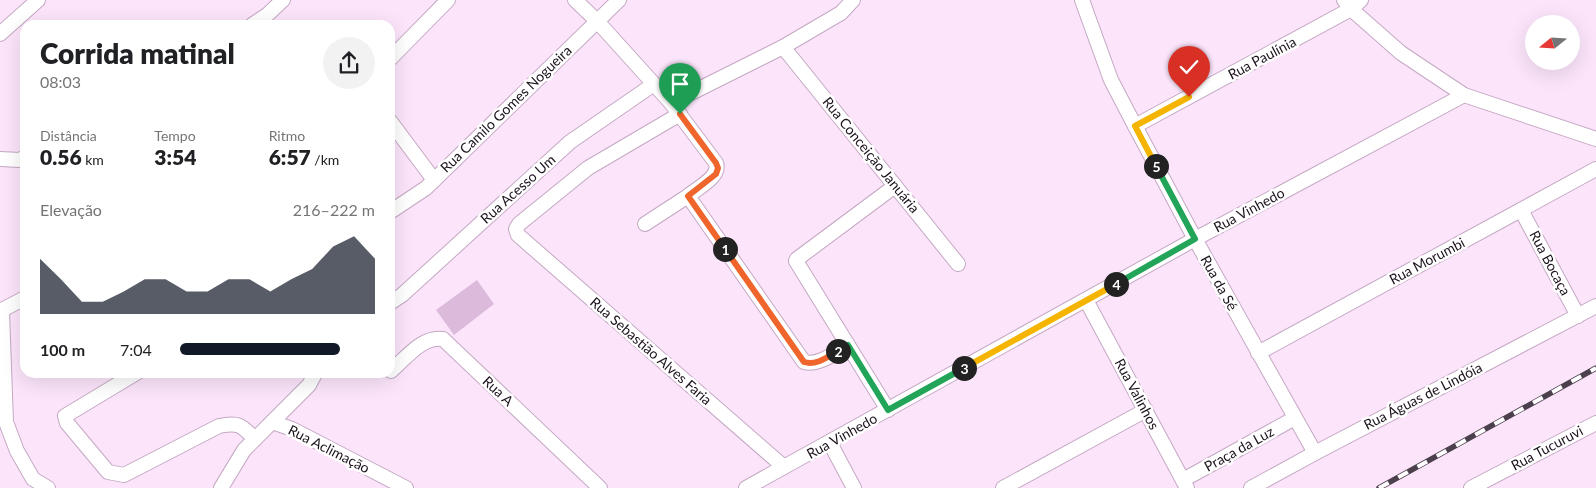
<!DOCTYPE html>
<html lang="pt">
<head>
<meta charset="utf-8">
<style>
  :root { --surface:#fff; --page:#f2f2f2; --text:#202124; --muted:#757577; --accent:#111827 }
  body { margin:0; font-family:Lato,sans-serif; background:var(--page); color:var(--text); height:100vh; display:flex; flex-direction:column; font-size:19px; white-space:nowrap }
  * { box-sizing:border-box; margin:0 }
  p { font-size:16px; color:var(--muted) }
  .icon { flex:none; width:28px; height:28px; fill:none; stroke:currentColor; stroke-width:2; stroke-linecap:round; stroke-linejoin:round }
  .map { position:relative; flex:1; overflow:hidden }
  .details { position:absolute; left:20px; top:20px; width:375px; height:358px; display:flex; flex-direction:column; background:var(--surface); border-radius:15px; box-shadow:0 5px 20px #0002 }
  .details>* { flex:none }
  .needle { width:32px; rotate:252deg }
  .tools { position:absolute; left:1525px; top:15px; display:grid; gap:10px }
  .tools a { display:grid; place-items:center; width:55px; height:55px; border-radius:50%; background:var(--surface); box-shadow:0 5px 20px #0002; font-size:25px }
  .pin { position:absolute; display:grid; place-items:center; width:42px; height:42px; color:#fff; margin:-51px -21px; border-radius:50% 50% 50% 0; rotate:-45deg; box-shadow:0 0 5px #0007 }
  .pin .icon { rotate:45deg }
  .km { position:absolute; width:25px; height:25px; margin:-12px; border-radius:50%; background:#222; color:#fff; font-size:14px; line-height:25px; text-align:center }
  .round { display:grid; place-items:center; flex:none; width:52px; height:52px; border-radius:26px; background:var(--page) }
  .summary { display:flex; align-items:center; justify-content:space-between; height:85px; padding:0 20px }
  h1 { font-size:28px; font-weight:800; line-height:38px }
  .stats { display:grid; grid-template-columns:repeat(3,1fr); gap:8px; height:85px; padding:5px 20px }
  .stats div { display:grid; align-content:center }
  .stats b { font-size:21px; font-weight:800 }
  .stats small { font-size:14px; font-weight:400 }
  .stats p { font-size:14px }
  .chart { height:140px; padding:10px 20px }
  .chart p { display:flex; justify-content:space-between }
  .chart svg { width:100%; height:90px; margin-top:5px; fill:var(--accent); opacity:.7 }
  ul { padding:0 20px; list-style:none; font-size:16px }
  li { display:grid; grid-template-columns:80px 60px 1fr; align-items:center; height:38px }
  li i { height:12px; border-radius:6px; background:var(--accent) }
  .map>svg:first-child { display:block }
  .green { fill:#dcbadc }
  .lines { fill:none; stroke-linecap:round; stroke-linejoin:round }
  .street-casing { stroke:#c4a8c3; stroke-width:16 }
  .street { stroke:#fff; stroke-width:14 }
  .rail-casing { stroke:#4d404d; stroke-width:5.5 }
  .rail { stroke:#fff; stroke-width:4; stroke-dasharray:11; stroke-linecap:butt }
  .split-1-casing { stroke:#fff; stroke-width:10 }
  .split-2-casing { stroke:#fff; stroke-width:10 }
  .split-3-casing { stroke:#fff; stroke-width:10 }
  .split-4-casing { stroke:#fff; stroke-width:10 }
  .split-5-casing { stroke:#fff; stroke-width:10 }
  .split-6-casing { stroke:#fff; stroke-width:10 }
  .split-1 { stroke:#f0652b; stroke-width:6 }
  .split-2 { stroke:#f0652b; stroke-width:6 }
  .split-3 { stroke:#22a559; stroke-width:6 }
  .split-4 { stroke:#f5b400; stroke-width:6 }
  .split-5 { stroke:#22a559; stroke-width:6 }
  .split-6 { stroke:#f5b400; stroke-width:6 }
  .labels { text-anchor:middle; stroke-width:5; stroke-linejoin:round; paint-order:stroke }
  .street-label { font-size:14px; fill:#1c121c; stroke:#fff }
</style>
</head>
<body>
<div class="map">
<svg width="1596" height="488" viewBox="0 0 1596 488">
  <rect width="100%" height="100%" fill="#fce5fb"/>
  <path class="green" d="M477,280L494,304L454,335L436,310Z"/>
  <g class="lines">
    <defs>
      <g id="street">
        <path d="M575,0L597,21L671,103L716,163C721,177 697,188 688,196L804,362C819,366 836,352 848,345"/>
        <path d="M1082,0L1111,80L1135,126L1195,239L1315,453"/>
        <path d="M1344,0L1351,9L1401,53L1464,95L1596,139"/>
        <path d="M252,25L267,15L283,0"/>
        <path d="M0,34L38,0"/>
        <path d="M783,47L958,264"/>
        <path d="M390,59L448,0"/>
        <path d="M671,103L783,47L841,13L853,0"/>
        <path d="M680,114L588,168L519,224L516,229L518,235L784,467"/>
        <path d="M390,121L434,180"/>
        <path d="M1135,126L1351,9L1361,0"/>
        <path d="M0,159L20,160L25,157"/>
        <path d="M1521,210L1578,316"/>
        <path d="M390,212L426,188L619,0"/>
        <path d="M645,224L688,196"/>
        <path d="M1086,300L1187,488"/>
        <path d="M390,303L402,295L570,142L654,84"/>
        <path d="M0,311L25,298"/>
        <path d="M2,311L6,422L17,451L33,479L48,488"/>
        <path d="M1258,353L1596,169"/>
        <path d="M391,371C406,358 422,336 443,339L600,488"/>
        <path d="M138,372L65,416L67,423L108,472L124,475L219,426C239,422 241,425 255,439"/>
        <path d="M888,410L796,261L797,259L895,186"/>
        <path d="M272,422L309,385L316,372"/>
        <path d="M830,443L854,488"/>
        <path d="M1183,480L1295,418"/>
        <path d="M221,488L244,450L272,422L292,429L406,488"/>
        <path d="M746,488L1195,239L1464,95"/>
        <path d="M1003,488L1146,410"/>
        <path d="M1251,488L1315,453L1596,306"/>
        <path d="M1471,488L1596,423"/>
      </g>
    </defs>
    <use href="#street" class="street-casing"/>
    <use href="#street" class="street"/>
    <defs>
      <path id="rail" d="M1379,488L1596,368"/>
    </defs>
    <use href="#rail" class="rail-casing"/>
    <use href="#rail" class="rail"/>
  </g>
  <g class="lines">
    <defs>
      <path id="split-1" d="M680,114L716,163L718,168L716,174L688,196L725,249"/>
      <path id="split-2" d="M725,249L804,362C816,366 827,357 838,351"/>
      <path id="split-3" d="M838,351L848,345L888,410L964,368"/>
      <path id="split-4" d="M964,368L1116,284"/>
      <path id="split-5" d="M1116,284L1195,239L1156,166"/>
      <path id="split-6" d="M1156,166L1135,126L1189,97"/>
    </defs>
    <use href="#split-1" class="split-1-casing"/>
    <use href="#split-2" class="split-2-casing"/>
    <use href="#split-3" class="split-3-casing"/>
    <use href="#split-4" class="split-4-casing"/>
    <use href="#split-5" class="split-5-casing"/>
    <use href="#split-6" class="split-6-casing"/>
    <use href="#split-1" class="split-1"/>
    <use href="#split-2" class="split-2"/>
    <use href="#split-3" class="split-3"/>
    <use href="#split-4" class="split-4"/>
    <use href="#split-5" class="split-5"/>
    <use href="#split-6" class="split-6"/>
  </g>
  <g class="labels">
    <g class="street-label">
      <text transform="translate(1262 58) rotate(-28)" y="5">Rua Paulínia</text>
      <text transform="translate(506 109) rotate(-44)" y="5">Rua Camilo Gomes Nogueira</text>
      <text transform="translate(871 155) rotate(51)" y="5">Rua Conceição Januária</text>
      <text transform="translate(518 189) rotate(-42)" y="5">Rua Acesso Um</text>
      <text transform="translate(1249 210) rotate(-28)" y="5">Rua Vinhedo</text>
      <text transform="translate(1427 261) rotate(-28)" y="5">Rua Morumbi</text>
      <text transform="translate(1550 263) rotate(62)" y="5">Rua Bocaça</text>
      <text transform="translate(1219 283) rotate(61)" y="5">Rua da Sé</text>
      <text transform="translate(651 351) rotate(41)" y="5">Rua Sebastião Alves Faria</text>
      <text transform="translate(498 391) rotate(43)" y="5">Rua A</text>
      <text transform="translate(1137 394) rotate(62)" y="5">Rua Valinhos</text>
      <text transform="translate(1423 396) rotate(-27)" y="5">Rua Águas de Lindóia</text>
      <text transform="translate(842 436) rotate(-29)" y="5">Rua Vinhedo</text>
      <text transform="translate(1547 448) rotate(-28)" y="5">Rua Tucuruvi</text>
      <text transform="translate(329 449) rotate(27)" y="5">Rua Aclimação</text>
      <text transform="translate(1239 449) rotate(-29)" y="5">Praça da Luz</text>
    </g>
  </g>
</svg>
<div class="tools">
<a><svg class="needle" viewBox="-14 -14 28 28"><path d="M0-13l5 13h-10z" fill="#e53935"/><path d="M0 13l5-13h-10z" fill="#757577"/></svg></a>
</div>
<div class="pin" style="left:680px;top:114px;background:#1e9e55"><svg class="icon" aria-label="arrive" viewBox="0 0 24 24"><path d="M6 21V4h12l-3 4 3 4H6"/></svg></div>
<div class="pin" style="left:1189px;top:97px;background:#d93025"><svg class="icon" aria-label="check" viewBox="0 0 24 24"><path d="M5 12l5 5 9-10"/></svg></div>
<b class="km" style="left:725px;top:249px">1</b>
<b class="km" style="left:838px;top:351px">2</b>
<b class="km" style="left:964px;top:368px">3</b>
<b class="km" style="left:1116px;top:284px">4</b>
<b class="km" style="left:1156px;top:166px">5</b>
<section class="details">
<div class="summary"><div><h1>Corrida matinal</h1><p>08:03</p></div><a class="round"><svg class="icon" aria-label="share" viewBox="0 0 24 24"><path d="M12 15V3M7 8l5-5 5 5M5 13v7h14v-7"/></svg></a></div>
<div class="stats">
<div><p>Distância</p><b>0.56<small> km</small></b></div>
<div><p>Tempo</p><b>3:54</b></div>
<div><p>Ritmo</p><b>6:57<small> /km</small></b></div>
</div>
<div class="chart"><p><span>Elevação</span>216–222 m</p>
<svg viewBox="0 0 160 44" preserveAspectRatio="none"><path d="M0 44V17L10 27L20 38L30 38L40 33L50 27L60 27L70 33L80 33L90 27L100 27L110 33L120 27L130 22L140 11L150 6L160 17V44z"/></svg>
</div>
<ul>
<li><b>100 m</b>7:04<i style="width:82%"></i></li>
</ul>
</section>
</div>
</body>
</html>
